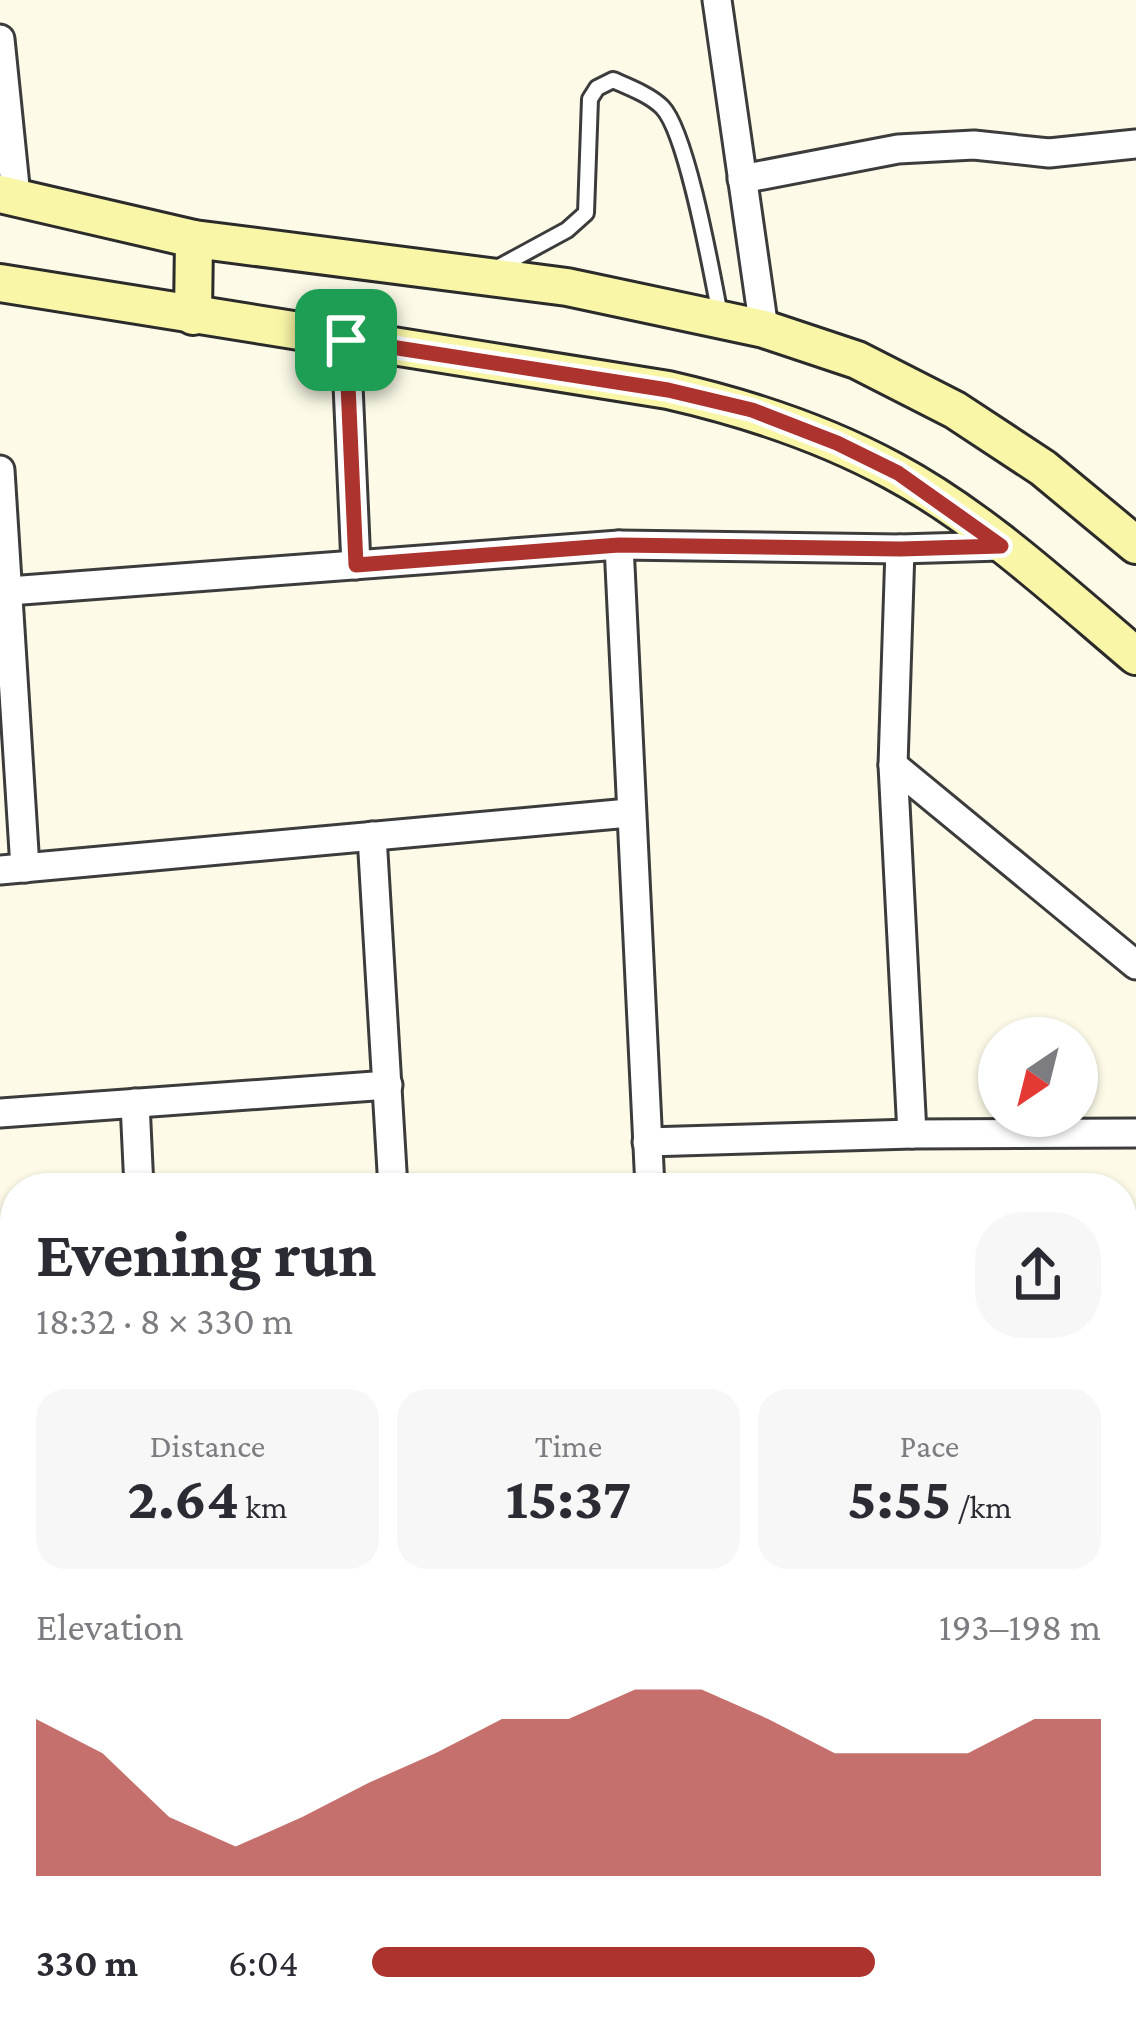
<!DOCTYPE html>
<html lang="en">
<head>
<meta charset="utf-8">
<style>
  :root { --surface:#fff; --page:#f7f7f7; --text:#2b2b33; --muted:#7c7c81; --accent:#ad342e }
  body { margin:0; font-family:"Crimson Pro",serif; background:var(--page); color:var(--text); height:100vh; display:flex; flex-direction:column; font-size:45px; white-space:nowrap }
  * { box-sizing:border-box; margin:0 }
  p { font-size:39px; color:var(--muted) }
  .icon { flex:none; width:66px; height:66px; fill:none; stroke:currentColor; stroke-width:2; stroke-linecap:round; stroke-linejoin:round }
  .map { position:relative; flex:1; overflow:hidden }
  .panel { position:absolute; left:0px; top:1173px; width:1137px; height:861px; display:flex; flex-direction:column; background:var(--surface); border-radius:48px 48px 0 0; box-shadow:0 3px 9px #0004 }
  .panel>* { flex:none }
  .needle { width:78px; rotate:215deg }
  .buttons { position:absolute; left:978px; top:1017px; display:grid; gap:24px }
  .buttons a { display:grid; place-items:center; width:120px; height:120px; border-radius:50%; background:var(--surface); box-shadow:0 3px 9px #0004; font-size:60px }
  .pin { position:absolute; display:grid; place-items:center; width:102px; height:102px; color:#fff; margin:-51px; border-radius:24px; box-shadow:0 6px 18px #0006 }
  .round { display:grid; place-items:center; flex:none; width:126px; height:126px; border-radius:48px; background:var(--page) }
  .summary { display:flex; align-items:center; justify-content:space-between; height:204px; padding:0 36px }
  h1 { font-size:66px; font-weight:700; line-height:90px }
  .figures { display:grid; grid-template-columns:repeat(3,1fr); gap:18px; height:204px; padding:12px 36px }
  .figures div { display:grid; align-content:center; border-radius:30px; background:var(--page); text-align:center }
  .figures b { font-size:60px; font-weight:700 }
  .figures small { font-size:33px; font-weight:400 }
  .figures p { font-size:33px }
  .chart { height:336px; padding:24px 36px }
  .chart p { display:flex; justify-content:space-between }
  .chart svg { width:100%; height:216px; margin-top:12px; fill:var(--accent); opacity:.7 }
  ul { padding:0 36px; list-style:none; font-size:39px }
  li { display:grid; grid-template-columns:192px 144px 1fr; align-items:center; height:90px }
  li i { height:30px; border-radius:15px; background:var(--accent) }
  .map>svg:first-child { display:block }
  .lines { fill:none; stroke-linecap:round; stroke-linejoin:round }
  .lane-casing { stroke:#3c3c3c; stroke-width:20 }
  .street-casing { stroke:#3c3c3c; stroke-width:33 }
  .secondary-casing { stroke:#2b2b2b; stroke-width:42 }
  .lane { stroke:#fff; stroke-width:14 }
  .street { stroke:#fff; stroke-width:27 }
  .secondary { stroke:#f9f7a7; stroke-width:36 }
  .route-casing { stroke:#fff; stroke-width:24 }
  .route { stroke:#ad342e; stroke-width:15 }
</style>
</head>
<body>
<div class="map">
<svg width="1136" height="2033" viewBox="0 0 1136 2033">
  <rect width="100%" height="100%" fill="#fdfbe8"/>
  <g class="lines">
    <defs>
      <path id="lane" d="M497,268L567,230L586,213L590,99L597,88L613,80C629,87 650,95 662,107C687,132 712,274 720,315"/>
      <g id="street">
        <path d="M717,0L764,329"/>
        <path d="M0,39L16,196"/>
        <path d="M742,179L898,149L974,145L1049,153L1136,144"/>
        <path d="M346,340L356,565"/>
        <path d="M0,470L25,868"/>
        <path d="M619,545L650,1188"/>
        <path d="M900,549L893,765L912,1134"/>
        <path d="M9,591L619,545L900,549L1001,546"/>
        <path d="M893,765L1136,965"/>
        <path d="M372,836L393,1188"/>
        <path d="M0,870L629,813"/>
        <path d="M135,1103L139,1188"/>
        <path d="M0,1113L388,1085"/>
        <path d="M647,1142L912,1134L1136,1133"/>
        <path d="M1122,1372H1136"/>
        <path d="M1122,1564L1136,1548"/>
        <path d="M1122,1850H1136"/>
        <path d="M0,1921L15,1920"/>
        <path d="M254,2019L255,2033"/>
      </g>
      <g id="secondary">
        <path d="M0,194L194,239L567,287L764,329L857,360L955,410L1043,468L1136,545"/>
        <path d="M0,283L668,390C747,408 821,432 893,471C981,518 1060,592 1136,656"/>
        <path d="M193,316L194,239"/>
        <path d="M1122,1995L1136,1979"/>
        <path d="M1089,2033L1101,2019"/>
      </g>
    </defs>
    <use href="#lane" class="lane-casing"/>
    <use href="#street" class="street-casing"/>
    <use href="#secondary" class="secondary-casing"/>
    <use href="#lane" class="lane"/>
    <use href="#street" class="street"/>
    <use href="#secondary" class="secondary"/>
  </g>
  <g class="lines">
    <defs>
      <path id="route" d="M346,340L668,390L752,410L837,443L898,473L1001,546L900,549L619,545L356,565Z"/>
    </defs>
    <use href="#route" class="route-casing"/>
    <use href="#route" class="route"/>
  </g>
</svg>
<div class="buttons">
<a><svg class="needle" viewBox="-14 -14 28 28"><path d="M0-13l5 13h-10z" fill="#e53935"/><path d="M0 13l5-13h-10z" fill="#7c7c81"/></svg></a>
</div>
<div class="pin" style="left:346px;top:340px;background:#1e9e55"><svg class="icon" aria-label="arrive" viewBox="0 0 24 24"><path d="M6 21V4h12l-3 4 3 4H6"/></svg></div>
<section class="panel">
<div class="summary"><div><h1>Evening run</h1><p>18:32 · 8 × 330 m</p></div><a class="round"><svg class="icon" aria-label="share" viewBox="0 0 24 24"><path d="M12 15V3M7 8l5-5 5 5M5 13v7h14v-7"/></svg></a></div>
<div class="figures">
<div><p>Distance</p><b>2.64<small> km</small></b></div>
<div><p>Time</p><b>15:37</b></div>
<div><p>Pace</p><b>5:55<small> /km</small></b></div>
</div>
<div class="chart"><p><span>Elevation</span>193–198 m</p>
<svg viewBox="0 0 160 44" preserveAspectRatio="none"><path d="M0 44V12L10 19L20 32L30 38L40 32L50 25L60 19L70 12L80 12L90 6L100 6L110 12L120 19L130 19L140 19L150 12L160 12V44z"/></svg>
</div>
<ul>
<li><b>330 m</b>6:04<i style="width:69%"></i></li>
</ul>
</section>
</div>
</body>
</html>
